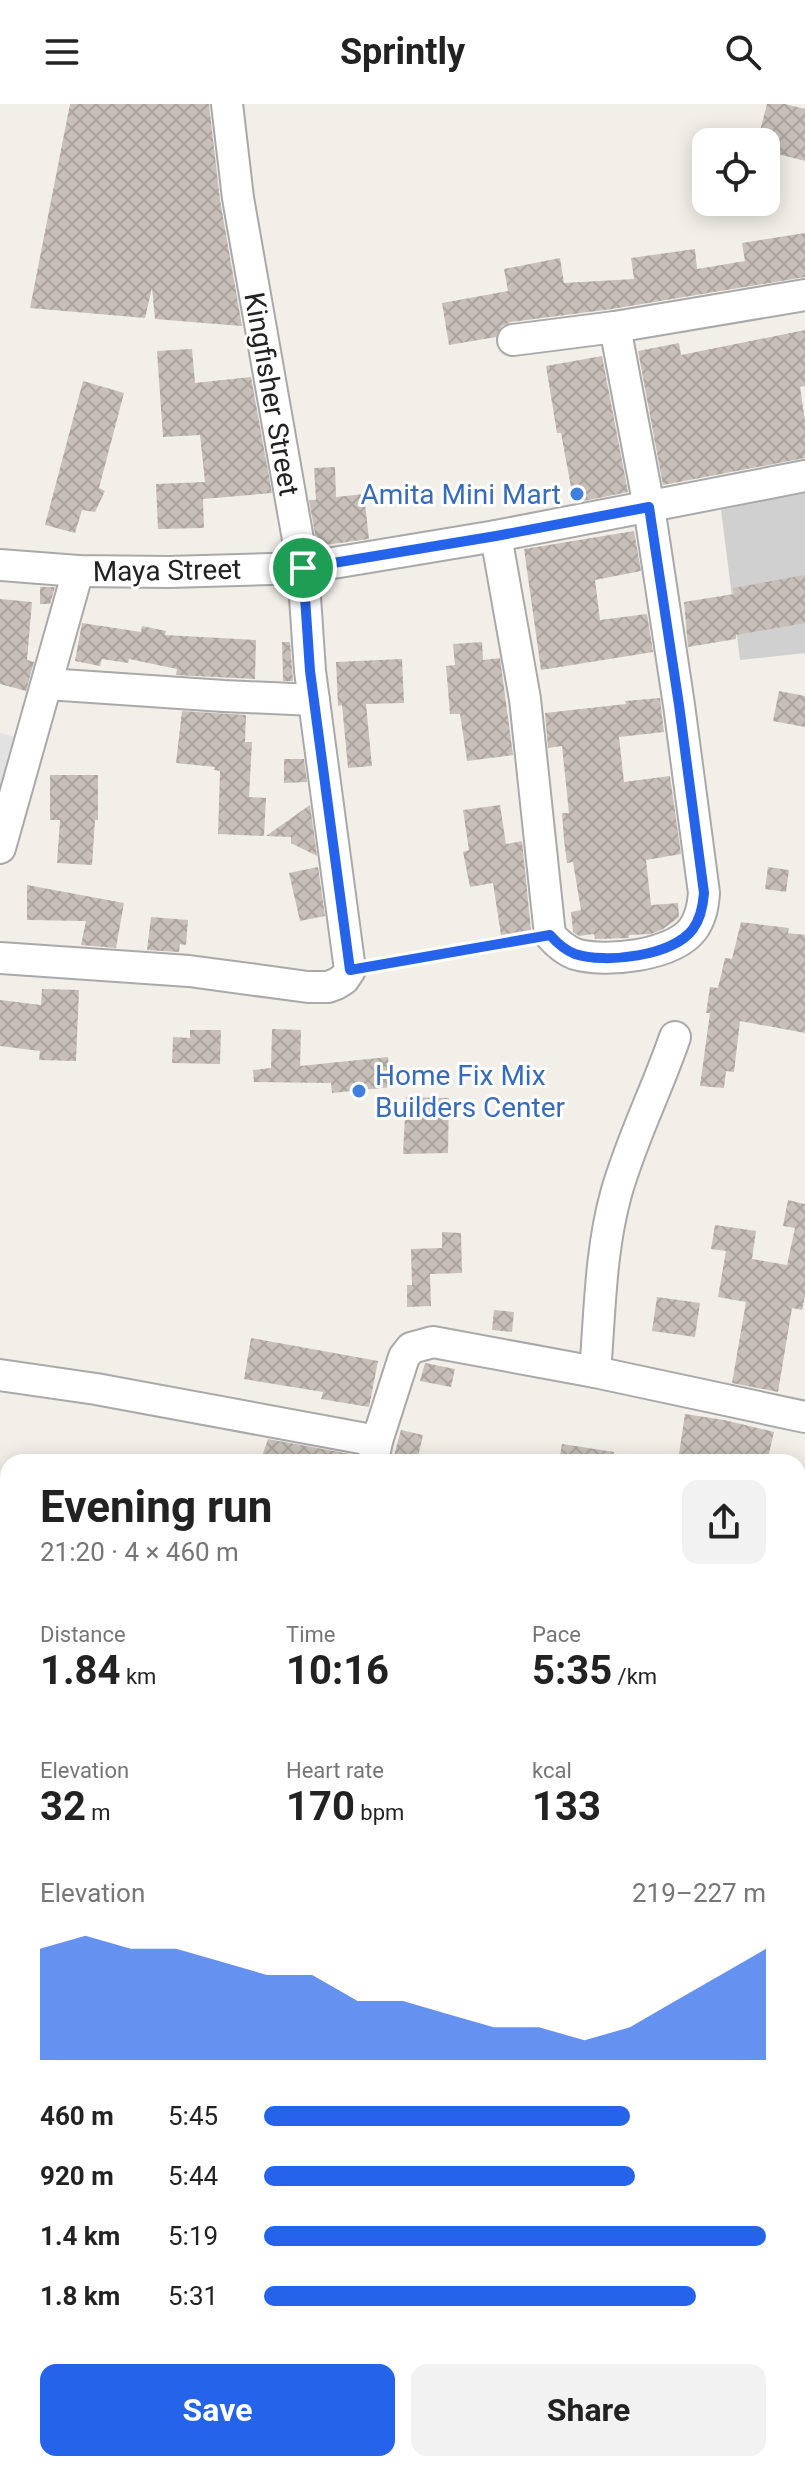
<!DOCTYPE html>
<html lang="en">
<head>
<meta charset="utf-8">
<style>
  :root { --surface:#fff; --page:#f2f2f2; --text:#222; --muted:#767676; --accent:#2563eb }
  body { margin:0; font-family:Roboto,sans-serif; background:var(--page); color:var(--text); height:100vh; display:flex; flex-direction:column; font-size:30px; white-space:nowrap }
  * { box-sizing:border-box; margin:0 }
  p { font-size:26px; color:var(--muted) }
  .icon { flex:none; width:44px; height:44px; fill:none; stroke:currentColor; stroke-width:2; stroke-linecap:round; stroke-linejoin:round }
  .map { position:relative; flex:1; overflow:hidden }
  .details { position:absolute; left:0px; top:1350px; width:806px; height:1018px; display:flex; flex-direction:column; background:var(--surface); border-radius:24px 24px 0 0; box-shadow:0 4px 20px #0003 }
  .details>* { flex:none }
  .tools { position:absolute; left:692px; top:24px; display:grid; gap:16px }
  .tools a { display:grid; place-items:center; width:88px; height:88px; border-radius:16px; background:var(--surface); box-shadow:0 4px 20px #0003; font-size:40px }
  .pin { position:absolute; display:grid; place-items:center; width:68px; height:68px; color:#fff; margin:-34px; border:4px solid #fff; border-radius:50%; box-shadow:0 2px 8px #0007 }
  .round { display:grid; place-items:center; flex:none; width:84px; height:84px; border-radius:16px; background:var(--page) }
  .headline { display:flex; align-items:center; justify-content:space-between; height:136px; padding:0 40px }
  h1 { font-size:44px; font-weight:700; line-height:60px }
  .figures { display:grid; grid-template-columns:repeat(3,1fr); gap:12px; height:136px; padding:8px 40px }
  .figures div { display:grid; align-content:center }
  .figures b { font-size:40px; font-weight:700 }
  .figures small { font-size:22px; font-weight:400 }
  .figures p { font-size:22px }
  .chart { height:224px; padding:16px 40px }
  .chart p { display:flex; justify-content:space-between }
  .chart svg { width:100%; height:144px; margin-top:8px; fill:var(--accent); opacity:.7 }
  .cta { display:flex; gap:16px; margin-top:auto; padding:16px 40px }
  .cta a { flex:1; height:92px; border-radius:16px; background:var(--accent); color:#fff; font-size:32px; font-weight:700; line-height:92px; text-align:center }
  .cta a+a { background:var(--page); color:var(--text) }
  ul { padding:0 40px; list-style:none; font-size:26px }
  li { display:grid; grid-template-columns:128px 96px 1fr; align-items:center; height:60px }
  li i { height:20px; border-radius:10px; background:var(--accent) }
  header { display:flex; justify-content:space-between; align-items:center; height:104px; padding:0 40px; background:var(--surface); font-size:36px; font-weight:700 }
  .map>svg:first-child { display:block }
  .religious { fill:#d0d0d0 }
  .parking { fill:#e2e2e2 }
  .building { fill:url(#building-cross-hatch) }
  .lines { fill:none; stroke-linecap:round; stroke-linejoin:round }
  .minor-casing { stroke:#a9a9a9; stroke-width:34 }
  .highway-casing { stroke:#dc2a67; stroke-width:48 }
  .path { stroke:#fa8072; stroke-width:4; stroke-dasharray:4 4; stroke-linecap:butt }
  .minor { stroke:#fff; stroke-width:30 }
  .highway { stroke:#e892a2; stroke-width:44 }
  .route-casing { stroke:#fff; stroke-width:16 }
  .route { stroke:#2563eb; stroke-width:10 }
  .shop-dot { fill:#3f7fe0; stroke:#fff; stroke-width:3 }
  .labels { text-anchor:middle; stroke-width:6; stroke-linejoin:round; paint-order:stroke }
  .street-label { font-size:28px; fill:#222; stroke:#fff }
  .shop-label { font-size:28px; fill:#366cbe; stroke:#fff; text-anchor:end }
</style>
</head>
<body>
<header><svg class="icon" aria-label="menu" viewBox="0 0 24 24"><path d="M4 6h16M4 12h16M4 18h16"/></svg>Sprintly<svg class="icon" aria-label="search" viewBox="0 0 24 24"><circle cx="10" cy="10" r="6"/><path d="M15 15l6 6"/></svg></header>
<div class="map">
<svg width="805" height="2367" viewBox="0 0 805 2367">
  <defs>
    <pattern id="building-cross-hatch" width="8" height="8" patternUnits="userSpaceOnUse" patternTransform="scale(2)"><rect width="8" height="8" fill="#c7bfb8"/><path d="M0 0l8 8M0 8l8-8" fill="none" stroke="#aba49e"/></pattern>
  </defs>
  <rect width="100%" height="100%" fill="#f2efe9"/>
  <path class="religious" d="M805,387V549L740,556L721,406Z"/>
  <path class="parking" d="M0,629L22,635L0,705Z"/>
  <g class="building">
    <path d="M70,0H209L220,96L242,222L155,215L152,184L145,214L30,204Z"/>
    <path d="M767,0H785L805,5V57L766,47V38H757Z"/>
    <path d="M805,129V173L612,205L511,218L502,222L496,233L449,241L442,199L508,187L504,165L560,154L564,179L634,175L631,154L695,145L697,165L745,157L742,139Z"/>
    <path d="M805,226V282L800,283L805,317V354L663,381L638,247L679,239L681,251Z"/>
    <path d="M192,245L195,279L251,273L272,389L203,395L204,424L158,425L156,380L205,378L200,331L163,333L157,247Z"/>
    <path d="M602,252L628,388L574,399L561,329H557L546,262Z"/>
    <path d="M83,277L124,289L99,384L105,387L95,408L82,406L75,429L45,421Z"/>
    <path d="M335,363L336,393L364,390L369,435L317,442L309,396H316L314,364Z"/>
    <path d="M634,427L641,467L595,476L600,516L647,510L653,548L541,566L524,445Z"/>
    <path d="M805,471V519L736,531V535L688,543L684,498L734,490L733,484Z"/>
    <path d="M40,483H55L50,500H40Z"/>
    <path d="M0,495L32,498L27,556L34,558L26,587L0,580Z"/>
    <path d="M82,519L141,528L142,522L166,527L165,531L256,536L255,575L176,571L177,565L129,555L128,559L102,555L100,562L75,557Z"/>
    <path d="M282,538H290L293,577H283Z"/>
    <path d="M482,538L483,556L500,554L513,651L467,657L460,610H450L446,562L455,561L453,540Z"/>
    <path d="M402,555L404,599L366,600L372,662L348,664L342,601L338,602L336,558Z"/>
    <path d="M779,587L805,592V623L773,617Z"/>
    <path d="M660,594L664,628L619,633L624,678L670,672L681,750L646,756L651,801L678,799L679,813L663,825L651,830L629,831V834L595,835L594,830L579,832L573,828L571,808L581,806L573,758L567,759L564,736L562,709H569L562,642L548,644L545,609L626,600L625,597Z"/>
    <path d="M182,607L246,611L245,638H252L249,693L266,694L264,732L218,730L220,667L214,666L215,663L176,659Z"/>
    <path d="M284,655H304L307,678L284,679Z"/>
    <path d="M50,671H98V716H95L92,761L57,759L60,716H50Z"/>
    <path d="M310,701L317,752L291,739V733L266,732Z"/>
    <path d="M500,701L506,740L522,737L531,826L501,831L493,779L470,783L463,748L469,746L463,706Z"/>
    <path d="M318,763L325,812L300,817L289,769Z"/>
    <path d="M768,763L789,766L786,788L765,785Z"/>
    <path d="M27,781L124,799L116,844L81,841L86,817L27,816Z"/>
    <path d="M151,813L188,816L186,841L180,840L179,848L147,846Z"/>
    <path d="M741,818L789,824L788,829L805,831V929L740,917L734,968L726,967L724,984L700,982L710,909H706L710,883L718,884L725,854L732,855Z"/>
    <path d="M42,885L79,886L76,957L39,956L40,947L0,942V896L41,901Z"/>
    <path d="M272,925L301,926L300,962L388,953L391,983L332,989L331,979L254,978L253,966L271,964Z"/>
    <path d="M190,926H221L220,960L172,959L173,933L190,934Z"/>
    <path d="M406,993L449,994L448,1049L403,1050Z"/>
    <path d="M788,1096L805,1100V1192L802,1206L792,1204L778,1288L732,1279L746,1198L718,1193L726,1147L711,1145L715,1121L756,1127L752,1155L787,1161L795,1124L783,1122Z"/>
    <path d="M442,1128L461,1129L462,1169L430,1170L431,1202L407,1203V1181H412L411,1145L442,1144Z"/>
    <path d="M657,1193L700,1199L695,1233L652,1227Z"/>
    <path d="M494,1206L514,1208L512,1228L492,1226Z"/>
    <path d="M251,1234L378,1257L369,1303L321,1295L323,1288L244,1275Z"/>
    <path d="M425,1259L455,1265L451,1283L420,1277Z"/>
    <path d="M685,1310L724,1316L774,1328L767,1358H734L679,1350Z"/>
    <path d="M401,1326L423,1331L417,1357L394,1352Z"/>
    <path d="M268,1335L356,1351L355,1358H260Z"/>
    <path d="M562,1340L614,1348L613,1358H559Z"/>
  </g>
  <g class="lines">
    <defs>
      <g id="minor">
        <path d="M513,236L615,223L805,191"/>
        <path d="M496,432L525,595L550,831C557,839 565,846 575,850C605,859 673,852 693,825C701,814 703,802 704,789L679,601L649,403L615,223"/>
        <path d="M0,461L78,467L169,468L303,464L496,432L805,372"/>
        <path d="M47,580L224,592L314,596"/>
        <path d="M0,744L78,467"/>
        <path d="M0,854L189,867L308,883H328L336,880L344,875L350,866L310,567L303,464L238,94L227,0"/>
        <path d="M595,1268C600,1209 600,1148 616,1090C631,1036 657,986 675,933"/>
        <path d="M0,1271L96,1285L377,1337"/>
        <path d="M373,1358L377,1337L404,1253L411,1244L433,1238L595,1268L805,1313"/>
        <path d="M0,1553L8,1556"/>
        <path d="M0,1657L8,1661"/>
        <path d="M0,1832L8,1835"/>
        <path d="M0,2018L8,2022"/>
        <path d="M0,2098L8,2095"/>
        <path d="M0,2267L8,2268"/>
        <path d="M199,2360L215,2367"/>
        <path d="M242,2367L245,2360"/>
      </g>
      <g id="highway">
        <path d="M798,1461L805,1429"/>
        <path d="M590,2367L592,2360"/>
      </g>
    </defs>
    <use href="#minor" class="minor-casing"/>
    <use href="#highway" class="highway-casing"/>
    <path class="path" d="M376,862L525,836"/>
    <use href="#minor" class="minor"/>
    <use href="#highway" class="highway"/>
  </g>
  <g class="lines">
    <defs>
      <path id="route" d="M649,403L679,601L704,789C703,802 701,814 693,825C673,852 605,860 575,850C565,846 557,839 550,831L350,866L310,567L303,464L496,432Z"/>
    </defs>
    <use href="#route" class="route-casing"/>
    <use href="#route" class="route"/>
  </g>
  <g class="shop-dot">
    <circle cx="577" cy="390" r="8"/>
    <circle cx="359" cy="987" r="8"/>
  </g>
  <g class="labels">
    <g class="street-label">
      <text transform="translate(272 290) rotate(80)" y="10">Kingfisher Street</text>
      <text transform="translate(167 466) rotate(-1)" y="10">Maya Street</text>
    </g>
    <g class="shop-label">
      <text x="561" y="400">Amita Mini Mart</text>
      <text x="375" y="981" text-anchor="start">Home Fix Mix<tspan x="375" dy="32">Builders Center</tspan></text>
    </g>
  </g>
</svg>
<div class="tools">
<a><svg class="icon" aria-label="locate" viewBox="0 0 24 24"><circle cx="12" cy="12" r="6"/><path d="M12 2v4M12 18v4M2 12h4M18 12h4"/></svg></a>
</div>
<div class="pin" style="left:303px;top:464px;background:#1e9e55"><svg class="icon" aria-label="arrive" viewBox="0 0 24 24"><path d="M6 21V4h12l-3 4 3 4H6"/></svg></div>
<section class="details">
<div class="headline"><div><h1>Evening run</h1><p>21:20 · 4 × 460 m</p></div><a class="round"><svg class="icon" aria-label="share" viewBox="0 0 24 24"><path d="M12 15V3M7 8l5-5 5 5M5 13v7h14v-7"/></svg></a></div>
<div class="figures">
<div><p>Distance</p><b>1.84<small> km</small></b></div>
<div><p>Time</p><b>10:16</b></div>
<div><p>Pace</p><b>5:35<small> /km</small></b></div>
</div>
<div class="figures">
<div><p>Elevation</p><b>32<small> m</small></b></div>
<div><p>Heart rate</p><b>170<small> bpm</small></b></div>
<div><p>kcal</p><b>133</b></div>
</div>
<div class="chart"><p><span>Elevation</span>219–227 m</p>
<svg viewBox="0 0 160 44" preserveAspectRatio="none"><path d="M0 44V10L10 6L20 10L30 10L40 14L50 18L60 18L70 26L80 26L90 30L100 34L110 34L120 38L130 34L140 26L150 18L160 10V44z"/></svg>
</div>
<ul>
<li><b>460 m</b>5:45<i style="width:73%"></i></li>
<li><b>920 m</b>5:44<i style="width:74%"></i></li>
<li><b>1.4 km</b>5:19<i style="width:100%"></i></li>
<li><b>1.8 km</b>5:31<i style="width:86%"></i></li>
</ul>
<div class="cta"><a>Save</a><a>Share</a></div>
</section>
</div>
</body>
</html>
